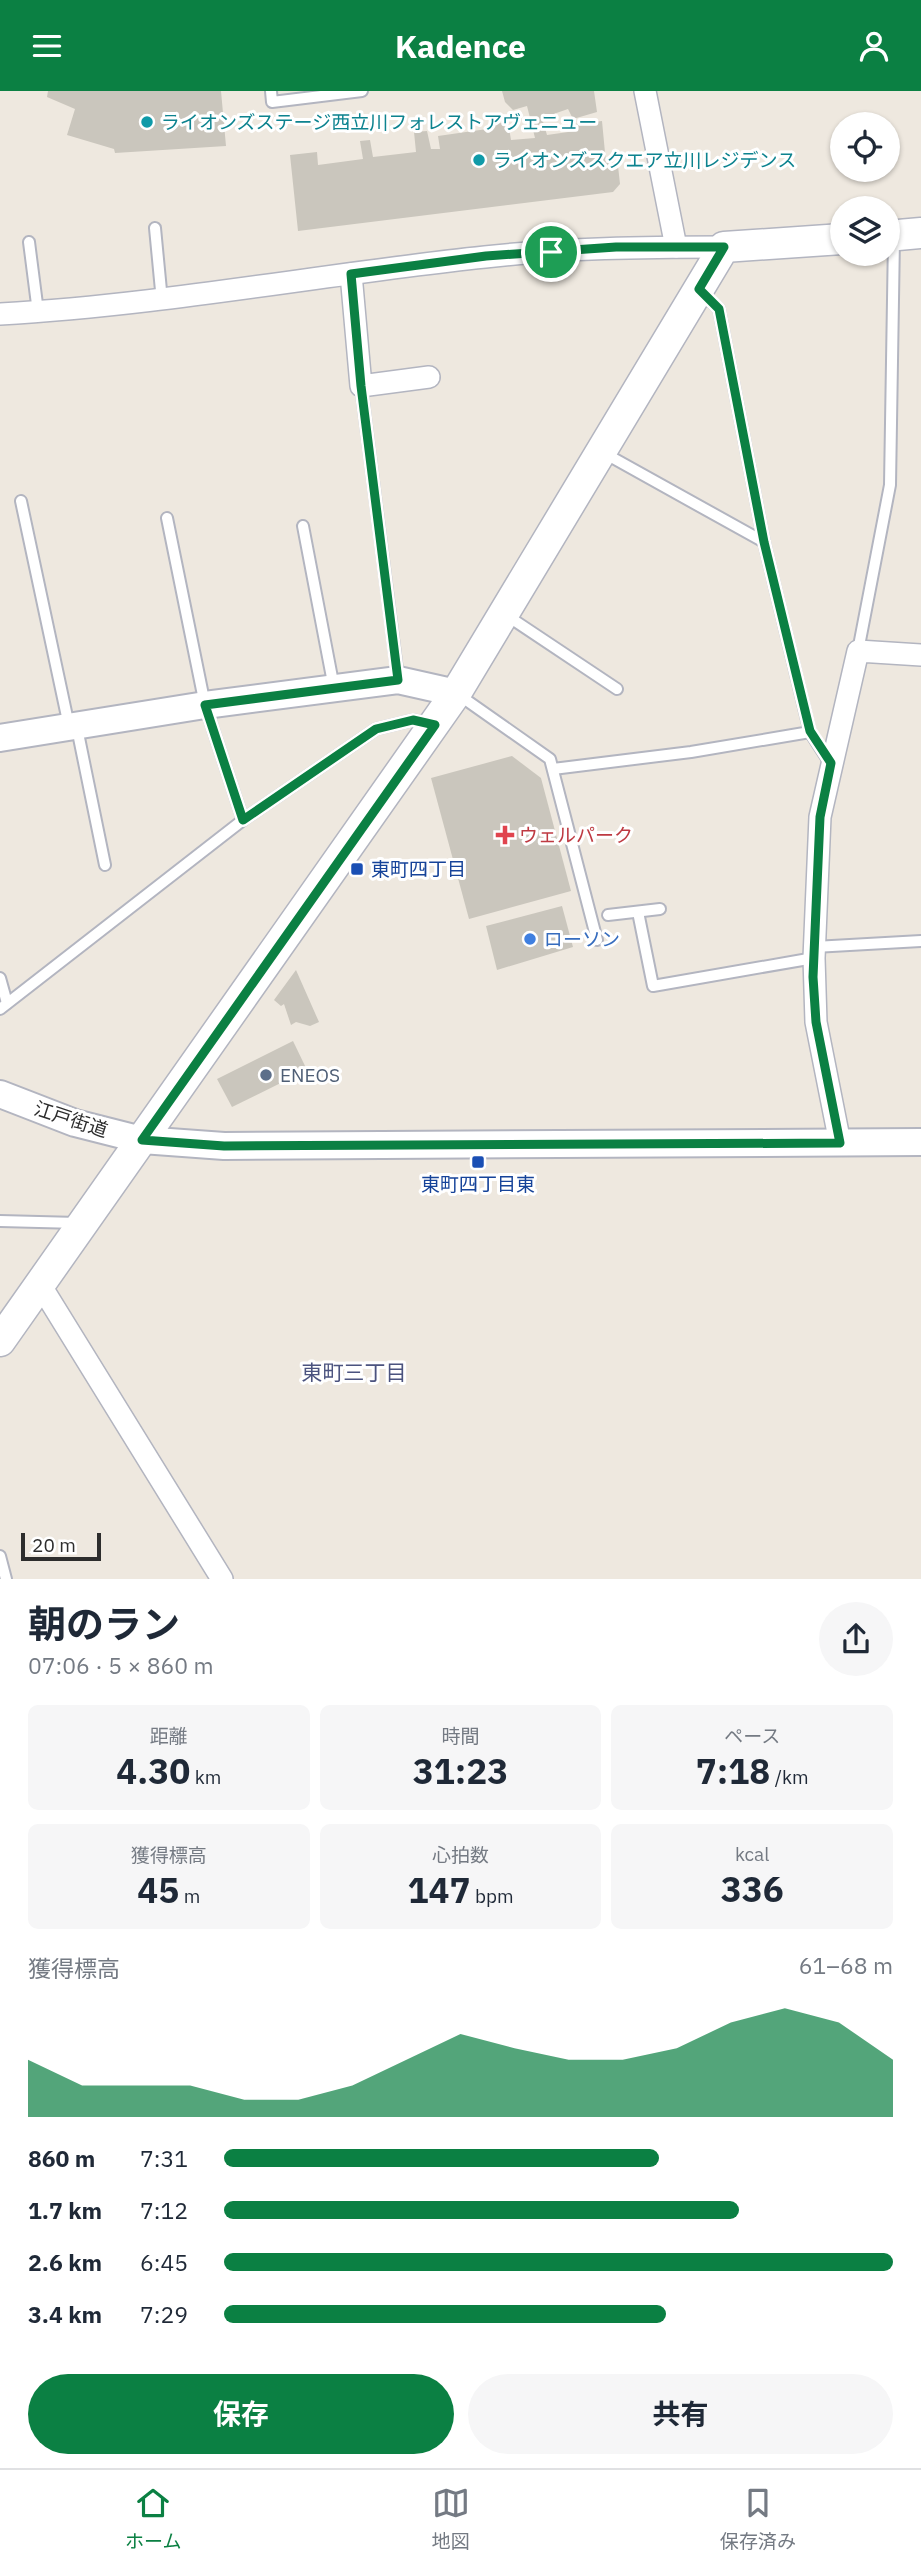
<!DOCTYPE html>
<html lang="ja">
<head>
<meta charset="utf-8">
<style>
  :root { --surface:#fff; --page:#f6f6f7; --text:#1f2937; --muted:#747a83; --line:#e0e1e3; --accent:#0b8043 }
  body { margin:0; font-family:"IBM Plex Sans","Noto Sans JP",sans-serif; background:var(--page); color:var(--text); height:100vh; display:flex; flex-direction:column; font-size:26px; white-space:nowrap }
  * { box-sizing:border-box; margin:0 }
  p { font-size:23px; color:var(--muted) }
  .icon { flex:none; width:38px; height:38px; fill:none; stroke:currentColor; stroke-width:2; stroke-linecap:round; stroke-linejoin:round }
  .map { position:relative; height:1488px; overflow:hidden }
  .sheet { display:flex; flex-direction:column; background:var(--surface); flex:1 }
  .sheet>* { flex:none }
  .controls { position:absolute; left:830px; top:21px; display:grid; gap:14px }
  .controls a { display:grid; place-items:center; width:70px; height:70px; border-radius:50%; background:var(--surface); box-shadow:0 2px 5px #0004; font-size:35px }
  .scale { position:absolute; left:21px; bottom:18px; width:80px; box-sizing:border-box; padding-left:7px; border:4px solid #2d2d2d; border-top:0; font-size:19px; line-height:24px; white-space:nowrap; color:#2d2d2d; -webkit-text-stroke:5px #fff; paint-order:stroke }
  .pin { position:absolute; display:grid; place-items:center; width:60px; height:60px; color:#fff; margin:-30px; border:4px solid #fff; border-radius:50%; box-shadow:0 2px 7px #0007 }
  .round { display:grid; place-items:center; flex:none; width:74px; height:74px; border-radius:37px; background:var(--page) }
  .head { display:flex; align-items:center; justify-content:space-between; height:119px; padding:0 28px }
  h1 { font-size:38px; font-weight:700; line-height:52px }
  .stats { display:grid; grid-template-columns:repeat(3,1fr); gap:10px; height:119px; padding:7px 28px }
  .stats div { display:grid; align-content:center; border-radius:10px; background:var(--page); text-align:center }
  .stats b { font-size:35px; font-weight:700 }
  .stats small { font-size:19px; font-weight:400 }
  .stats p { font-size:19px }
  .chart { height:196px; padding:14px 28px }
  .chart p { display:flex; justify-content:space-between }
  .chart svg { width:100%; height:126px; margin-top:7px; fill:var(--accent); opacity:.7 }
  .action { display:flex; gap:14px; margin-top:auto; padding:14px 28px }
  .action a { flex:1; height:80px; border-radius:42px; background:var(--accent); color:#fff; font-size:28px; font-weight:700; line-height:80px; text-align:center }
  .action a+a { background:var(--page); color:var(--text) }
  ul { padding:0 28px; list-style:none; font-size:23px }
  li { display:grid; grid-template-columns:112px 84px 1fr; align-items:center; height:52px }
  li i { height:18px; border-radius:9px; background:var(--accent) }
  header { display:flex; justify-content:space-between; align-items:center; height:91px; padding:0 28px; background:var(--accent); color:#fff; font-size:32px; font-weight:700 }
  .tabs { display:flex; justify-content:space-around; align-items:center; height:98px; border-top:2px solid var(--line); background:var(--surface); font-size:19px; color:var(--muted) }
  .tabs a { display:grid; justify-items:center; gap:4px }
  .tabs .active { color:var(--accent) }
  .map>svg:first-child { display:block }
  .building { fill:#cac6bd }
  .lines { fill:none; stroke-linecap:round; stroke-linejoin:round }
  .service-casing { stroke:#b3b5c0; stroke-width:14 }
  .minor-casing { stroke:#b3b5c0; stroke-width:24 }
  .tertiary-casing { stroke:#b3b5c0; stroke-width:30 }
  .secondary-casing { stroke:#b3b5c0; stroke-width:33 }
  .service { stroke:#fff; stroke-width:10 }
  .minor { stroke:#fff; stroke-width:21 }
  .tertiary { stroke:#fff; stroke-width:26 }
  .secondary { stroke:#fff; stroke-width:30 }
  .route-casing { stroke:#fff; stroke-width:14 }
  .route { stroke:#0b8043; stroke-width:9 }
  .culture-dot { fill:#0f9aa8; stroke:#fff; stroke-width:2.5 }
  .health-dot { fill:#e0444e; stroke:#fff; stroke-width:2.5 }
  .transit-dot { fill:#1a4fb4; stroke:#fff; stroke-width:2.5 }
  .shop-dot { fill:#3f7fe0; stroke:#fff; stroke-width:2.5 }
  .service-dot { fill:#5c6f8a; stroke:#fff; stroke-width:2.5 }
  .labels { text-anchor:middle; stroke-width:6; stroke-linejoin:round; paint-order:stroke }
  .culture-label { font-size:19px; fill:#0d838f; stroke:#fff; text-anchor:start }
  .health-label { font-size:19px; fill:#be3a42; stroke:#fff; text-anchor:start }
  .transit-label { font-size:19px; fill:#164399; stroke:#fff; text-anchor:start }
  .shop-label { font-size:19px; fill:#366cbe; stroke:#fff; text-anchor:start }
  .service-label { font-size:19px; fill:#4e5e75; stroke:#fff; text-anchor:start }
  .street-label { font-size:19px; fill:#2d2d2d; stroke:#fff }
  .neighbourhood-label { font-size:21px; fill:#4b537f; stroke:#fff }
</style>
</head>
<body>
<header><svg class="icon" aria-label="menu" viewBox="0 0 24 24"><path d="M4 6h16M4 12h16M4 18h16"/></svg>Kadence<svg class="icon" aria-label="person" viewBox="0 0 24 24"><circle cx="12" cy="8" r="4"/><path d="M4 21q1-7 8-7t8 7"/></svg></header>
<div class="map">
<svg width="921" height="1488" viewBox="0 0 921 1488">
  <rect width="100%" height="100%" fill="#eee8df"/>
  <g class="building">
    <path d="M48,0H221L226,55L115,62L114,58L67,44L75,18L47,6Z"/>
    <path d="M502,0H594L597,21L573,28L568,18L542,27L547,44L575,40L574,33L602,30L606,72L614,71L618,75L620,93L613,101L298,140L290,64L317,61L318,74L363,68L360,50L370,49L373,66L416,61L414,41L427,40L431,58H440L438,45L494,37L495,33L508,31L511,49L535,47L527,15L513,19L505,11Z"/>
    <path d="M512,665L541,687L571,800L469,828L431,687Z"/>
    <path d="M562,815L573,856L497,879L486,835Z"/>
    <path d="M296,879L319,931L310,935L296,931L291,934L284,913L281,915L274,909Z"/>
    <path d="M293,950L307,979L232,1016L217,988Z"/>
  </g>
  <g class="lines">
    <defs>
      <g id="service">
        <path d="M271,0L272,11L362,0"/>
        <path d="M155,137L162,210"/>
        <path d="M29,151L38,221"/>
        <path d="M701,201L719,218L764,451L810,641L830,672"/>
        <path d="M361,295L398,587"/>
        <path d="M604,362L764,451"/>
        <path d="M21,410L69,635"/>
        <path d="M167,427L205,614L243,729"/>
        <path d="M303,435L334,597"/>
        <path d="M506,524L617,598"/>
        <path d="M858,560L890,394L894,147"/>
        <path d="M459,604L550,668L597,849"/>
        <path d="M77,637L105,774"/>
        <path d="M553,678L691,661L810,641"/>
        <path d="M638,821L653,895L814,867"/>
        <path d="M608,824L660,818"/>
        <path d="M814,856L921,850"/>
        <path d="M0,887L7,912"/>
        <path d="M0,918L243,729L376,638L413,629L431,633"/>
        <path d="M0,1130L78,1132"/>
        <path d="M0,1465L6,1488"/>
      </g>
      <g id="minor">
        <path d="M645,0L676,156"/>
        <path d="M351,183L361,295L429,286"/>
        <path d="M0,223C163,214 323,183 485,166C565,157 644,156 724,156"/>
        <path d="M840,1052L816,931L814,867L820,726L858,560L921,564"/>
        <path d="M41,1195L222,1488"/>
      </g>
      <g id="tertiary">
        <path d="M0,647L205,614L398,589L456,602"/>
        <path d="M0,1003L75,1032L142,1049L224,1055L921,1051"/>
      </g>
      <g id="secondary">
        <path d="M887,145L921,142"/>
        <path d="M0,1250L456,602L724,156L842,148"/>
      </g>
    </defs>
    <use href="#service" class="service-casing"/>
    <use href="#minor" class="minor-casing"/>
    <use href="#tertiary" class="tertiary-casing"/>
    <use href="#secondary" class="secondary-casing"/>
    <use href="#service" class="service"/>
    <use href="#minor" class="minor"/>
    <use href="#tertiary" class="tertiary"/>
    <use href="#secondary" class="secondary"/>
  </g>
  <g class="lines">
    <defs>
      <path id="route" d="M616,156H724L699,198L719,218L764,451L810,640L831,672L820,726L813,886L816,931L840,1052L224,1055L142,1049L435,634L413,629L376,638L243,729L205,614L398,589L361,295L351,183L486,165Z"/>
    </defs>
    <use href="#route" class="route-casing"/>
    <use href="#route" class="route"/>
  </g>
  <g class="culture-dot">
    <circle cx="147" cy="31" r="7"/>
    <circle cx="479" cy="69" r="7"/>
  </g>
  <path class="health-dot" d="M501.5 733.5h7v7h7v7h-7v7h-7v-7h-7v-7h7z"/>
  <g class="transit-dot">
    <rect x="350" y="771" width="14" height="14" rx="3.5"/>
    <rect x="471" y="1064" width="14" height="14" rx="3.5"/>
  </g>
  <circle class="shop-dot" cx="530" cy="848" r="7"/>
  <circle class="service-dot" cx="266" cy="984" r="7"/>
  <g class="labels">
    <g class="culture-label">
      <text x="161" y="38">ライオンズステージ西立川フォレストアヴェニュー</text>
      <text x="493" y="76">ライオンズスクエア立川レジデンス</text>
    </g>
    <g class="health-label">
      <text x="519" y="751">ウェルパーク</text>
    </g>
    <g class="transit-label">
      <text x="371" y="785">東町四丁目</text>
      <text x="478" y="1100" text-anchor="middle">東町四丁目東</text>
    </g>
    <g class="shop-label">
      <text x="544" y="855">ローソン</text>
    </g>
    <g class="service-label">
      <text x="280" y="991">ENEOS</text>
    </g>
    <g class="street-label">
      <text transform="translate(71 1028) rotate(18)" y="7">江戸街道</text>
    </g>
    <g class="neighbourhood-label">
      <text x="354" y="1289">東町三丁目</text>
    </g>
  </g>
</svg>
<div class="controls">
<a><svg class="icon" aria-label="locate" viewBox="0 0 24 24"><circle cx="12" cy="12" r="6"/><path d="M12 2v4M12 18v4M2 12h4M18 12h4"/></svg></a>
<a><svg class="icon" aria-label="layers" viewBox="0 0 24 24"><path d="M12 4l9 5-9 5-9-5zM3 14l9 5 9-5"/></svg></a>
</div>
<div class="scale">20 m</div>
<div class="pin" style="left:551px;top:161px;background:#1e9e55"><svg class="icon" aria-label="arrive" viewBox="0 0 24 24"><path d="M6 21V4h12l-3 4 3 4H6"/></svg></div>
</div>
<section class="sheet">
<div class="head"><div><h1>朝のラン</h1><p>07:06 · 5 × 860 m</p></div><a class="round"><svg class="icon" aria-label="share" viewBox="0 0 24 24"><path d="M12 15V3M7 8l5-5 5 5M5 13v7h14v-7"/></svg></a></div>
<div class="stats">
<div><p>距離</p><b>4.30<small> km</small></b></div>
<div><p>時間</p><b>31:23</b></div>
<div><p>ペース</p><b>7:18<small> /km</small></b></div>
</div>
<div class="stats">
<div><p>獲得標高</p><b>45<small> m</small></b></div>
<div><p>心拍数</p><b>147<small> bpm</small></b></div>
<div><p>kcal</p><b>336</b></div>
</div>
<div class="chart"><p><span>獲得標高</span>61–68 m</p>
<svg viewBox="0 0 160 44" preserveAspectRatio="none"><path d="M0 44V24L10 33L20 33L30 33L40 38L50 38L60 33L70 24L80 15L90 20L100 24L110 24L120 20L130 11L140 6L150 11L160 24V44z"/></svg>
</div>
<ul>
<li><b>860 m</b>7:31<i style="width:65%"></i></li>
<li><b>1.7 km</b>7:12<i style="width:77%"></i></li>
<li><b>2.6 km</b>6:45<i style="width:100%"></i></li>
<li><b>3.4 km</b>7:29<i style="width:66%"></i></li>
</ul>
<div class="action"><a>保存</a><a>共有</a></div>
</section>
<nav class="tabs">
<a class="active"><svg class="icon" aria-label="home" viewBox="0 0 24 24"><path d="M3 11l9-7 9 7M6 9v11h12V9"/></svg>ホーム</a>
<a><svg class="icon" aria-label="map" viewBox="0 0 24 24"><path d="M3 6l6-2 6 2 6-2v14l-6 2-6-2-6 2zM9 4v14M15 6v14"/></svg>地図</a>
<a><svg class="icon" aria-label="saved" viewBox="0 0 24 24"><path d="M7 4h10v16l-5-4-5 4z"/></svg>保存済み</a>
</nav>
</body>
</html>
